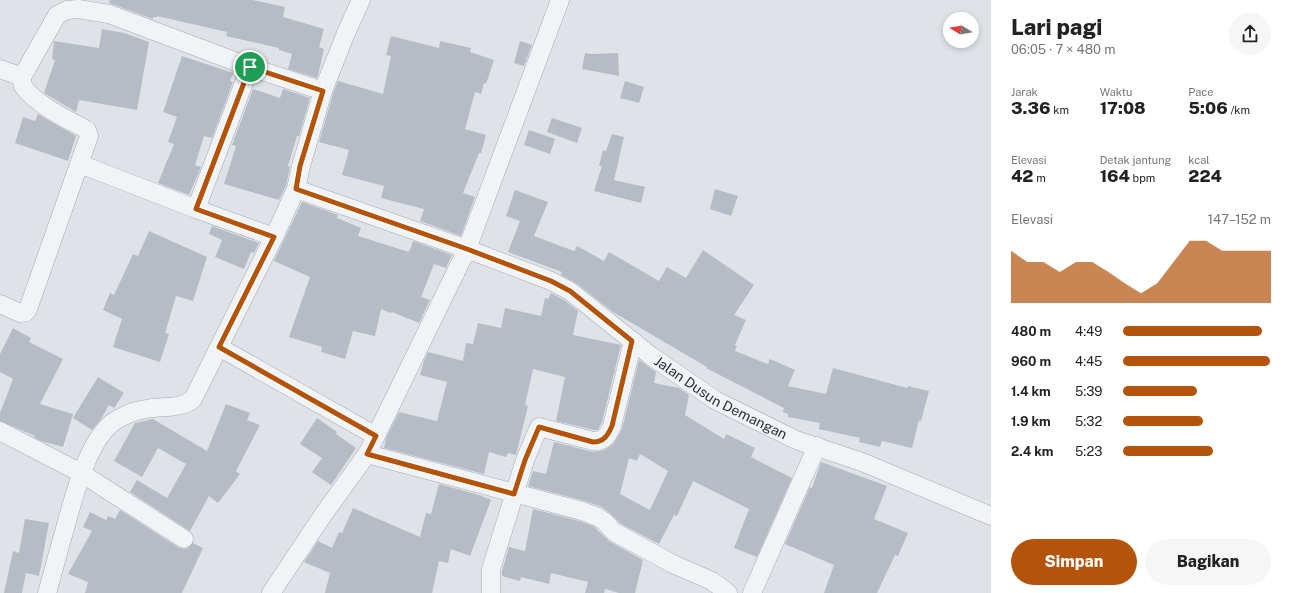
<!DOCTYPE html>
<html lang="id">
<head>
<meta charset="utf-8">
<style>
  :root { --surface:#fff; --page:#f6f6f6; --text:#222; --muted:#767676; --accent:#b45309 }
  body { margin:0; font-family:"Public Sans",sans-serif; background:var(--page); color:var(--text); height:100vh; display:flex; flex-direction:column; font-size:15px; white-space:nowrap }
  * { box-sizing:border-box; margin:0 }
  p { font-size:13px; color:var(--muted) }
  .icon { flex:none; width:22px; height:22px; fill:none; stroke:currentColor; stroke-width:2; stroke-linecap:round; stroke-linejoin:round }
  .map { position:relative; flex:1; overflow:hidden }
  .side { display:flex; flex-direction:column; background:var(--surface); width:300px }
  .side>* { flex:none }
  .needle { width:26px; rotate:281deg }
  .tools { position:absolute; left:943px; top:12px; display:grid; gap:8px }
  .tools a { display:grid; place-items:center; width:36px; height:36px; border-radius:50%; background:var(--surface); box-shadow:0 2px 6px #0003; font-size:20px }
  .pin { position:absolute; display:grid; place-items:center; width:34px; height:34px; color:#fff; margin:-17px; border:2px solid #fff; border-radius:50%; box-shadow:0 1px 4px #0007 }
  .round { display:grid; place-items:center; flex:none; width:42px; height:42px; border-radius:21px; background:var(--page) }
  .overview { display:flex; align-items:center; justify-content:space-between; height:68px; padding:0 20px }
  h1 { font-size:22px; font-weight:800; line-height:30px }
  .figures { display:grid; grid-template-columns:repeat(3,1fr); gap:6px; height:68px; padding:4px 20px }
  .figures div { display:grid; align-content:center }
  .figures b { font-size:17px; font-weight:800 }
  .figures small { font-size:11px; font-weight:400 }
  .figures p { font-size:11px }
  .chart { height:112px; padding:8px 20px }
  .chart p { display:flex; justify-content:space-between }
  .chart svg { width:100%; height:72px; margin-top:4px; fill:var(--accent); opacity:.7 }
  .cta { display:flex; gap:8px; margin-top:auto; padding:8px 20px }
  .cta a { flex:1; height:46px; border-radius:24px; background:var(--accent); color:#fff; font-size:16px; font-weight:800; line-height:46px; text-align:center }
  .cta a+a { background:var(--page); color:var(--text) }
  ul { padding:0 20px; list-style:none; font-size:13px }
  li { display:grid; grid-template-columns:64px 48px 1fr; align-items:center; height:30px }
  li i { height:10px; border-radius:5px; background:var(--accent) }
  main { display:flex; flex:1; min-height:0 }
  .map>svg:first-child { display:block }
  .building { fill:#b6bcc5; fill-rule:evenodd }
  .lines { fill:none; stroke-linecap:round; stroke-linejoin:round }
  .street-casing { stroke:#a4aab2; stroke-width:19 }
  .street { stroke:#f2f3f7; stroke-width:18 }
  .route-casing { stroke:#fff; stroke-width:8 }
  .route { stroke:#b45309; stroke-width:5 }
  .labels { text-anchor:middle; stroke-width:3.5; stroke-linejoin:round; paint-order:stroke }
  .street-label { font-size:14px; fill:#28303f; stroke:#eff2f6 }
</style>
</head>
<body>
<main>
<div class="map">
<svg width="991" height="593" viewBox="0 0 991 593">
  <rect width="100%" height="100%" fill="#dfe3e8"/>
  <g class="building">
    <path d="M110,0H253L285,7L283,17L324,29L319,47L324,49L318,75L317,78L288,69L292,54L279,50V48L226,36L227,32L157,16V17H153V19L109,3Z"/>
    <path d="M102,29L124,33L149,42L137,110L79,100L76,112L44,93L55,60L52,59L54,41L99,48Z"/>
    <path d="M391,36L439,48L440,41L471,48L470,52L494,60L486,84L484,83L481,94L475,92L465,129L486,135L481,153H479L463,193L475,197L461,236L420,221L424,209L381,198L384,186L342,175L349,150L319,142L333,94L338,81L383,94L391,56L386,55Z"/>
    <path d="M520,41L532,45L524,66L514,63Z"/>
    <path d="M585,53L592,54L618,53L619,76L582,69Z"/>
    <path d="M182,56L233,73L230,81L233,82L212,138L204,136L195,165L201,167L189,195L158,183L174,144L168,142L177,117L163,112Z"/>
    <path d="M625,81L644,87L639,103L620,98Z"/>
    <path d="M253,89L280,98L283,89L310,98L299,136H297L288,166L290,167L286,186L279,200L224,184L236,146L232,145Z"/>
    <path d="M38,114L76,136L68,161L15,143L23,117L35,121Z"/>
    <path d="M552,118L582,128L577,143L547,132Z"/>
    <path d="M529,130L555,139L550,154L524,145Z"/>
    <path d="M612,134L624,137L614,180L645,187L641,203L594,191L602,166H599L603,150L606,151Z"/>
    <path d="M715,189L738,196L731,216L710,209Z"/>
    <path d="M515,190L548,202L534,236L574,251L577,246L604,261L609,252L659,281L667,267L686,278L703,250L754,285L734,315L746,320L735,345L737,346L735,351L768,364L770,359L795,370L788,386L826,394L833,368L907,388L908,386L929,391L921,421L919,420L912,448L882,441L880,447L859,442L860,438L819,429L820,423L788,417V414L783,412L784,408L706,368L707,367L613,312L576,283L561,275L562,272L508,252L520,221L506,216Z"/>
    <path d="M302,202L338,215L337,218L361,228L358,236L409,252L413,241L452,255L446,268L434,264L421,297L430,300L419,323L392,312L391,313L381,309L375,336L353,331L345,359L321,352L322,347L289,337L310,277L274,261Z"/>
    <path d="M212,226L259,243L254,253L251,252L244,269L215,257L222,240L209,234Z"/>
    <path d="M149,231L207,257L193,301L176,296L165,333L169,334L160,362L113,347L122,319L103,310L110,293L114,295L133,254L138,256Z"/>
    <path d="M551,293L564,300L578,311L573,335L621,345L602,422L598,430H594L556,421L565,377L533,369L525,405L528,406L516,455L508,453L506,457L489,452L484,474L384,448L386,438L399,412L437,421L447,382L420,375L424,361L428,352L463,361L466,343L473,344L478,323L501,328L505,308L541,316L545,298L548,299Z"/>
    <path d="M13,328L31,338L29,342L63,359L40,404L73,414L63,447L41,441L34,437L35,436L0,421V413L13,379L0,372V354Z"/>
    <path d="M639,360L656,372L654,383L679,388L689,395L685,415L724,439L726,434L755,448L751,457L792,478L757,557L734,548L749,509L693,481L677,516L674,515L659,544L621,524L611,514L602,507L585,501L528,486L533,471L546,474L554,442L593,452L604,450L613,444L622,429ZM640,454L668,471L650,510L620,494L629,458L637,461Z"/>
    <path d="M98,377L124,393L114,408L109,405L101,419L92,430L73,418Z"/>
    <path d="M226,404L250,413L247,420L260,425L236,471L240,474L218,503L209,496L190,531L130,492L137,480L167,498L186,464L158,448L142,477L114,461L135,423L153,419L207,451Z"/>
    <path d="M317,418L337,432L336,434L356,448L331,485L312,472L322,458L300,444Z"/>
    <path d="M821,462L887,486L874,519L908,533L898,556L895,555L877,593H824L834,565L785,544L810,487L812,488Z"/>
    <path d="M439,484L479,495L491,500L470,556L451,549L448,563L439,561L432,593H325L330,573L304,562L318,541L332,548L339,532L342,533L353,508L420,537L426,513L431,514Z"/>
    <path d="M533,509L579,521L593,526L609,541L643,560L635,593H619L605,589L604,593H585L588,582L551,573L549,584L521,577L520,581L502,576V571L509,547L525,551Z"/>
    <path d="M120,510L179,548L184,549L188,548L193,543L203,548L182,593H85L88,582L68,574L92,531L83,527L90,512L106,520L108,516L115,519Z"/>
    <path d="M25,519L49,523L39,576L26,573L22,593H4L13,551L19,553Z"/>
  </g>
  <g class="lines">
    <defs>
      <g id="street">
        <path d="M0,69L22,77L57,15L67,10L78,9L109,14L250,67L323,91"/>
        <path d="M80,164L196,209L274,237"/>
        <path id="s1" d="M296,189L467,249L551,281L570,291L651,356L715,400L796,440L862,462L991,516"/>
        <path d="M196,209L250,67"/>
        <path d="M0,304L20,313L26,312L28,309L89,136L87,130C67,119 36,105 23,86C22,83 22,80 22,77"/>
        <path d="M219,347L376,436"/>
        <path d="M0,431L81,473L184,539"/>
        <path d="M367,454L582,511L598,517L605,522L614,532L673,564L712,581L728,593"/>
        <path d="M47,593C53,573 58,552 64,532C73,500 88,435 118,419C127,414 137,410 147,409C161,406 182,409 193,399L274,237L296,189L301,166L323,91L346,33L361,0"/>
        <path d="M271,593L323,515L367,454L467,249L560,0"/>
        <path d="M491,593V569L525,460L539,427L593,441C604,442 608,435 612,426L633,341"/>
        <path d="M752,593L817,446"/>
      </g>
    </defs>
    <use href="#street" class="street-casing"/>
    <use href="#street" class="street"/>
  </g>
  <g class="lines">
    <defs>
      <path id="route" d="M250,67L323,91L300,166L296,189L467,249L551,281L570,291L632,341L612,426C608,435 604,442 593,442L539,427L525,460L514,494L367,454L376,436L219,347L274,237L196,209Z"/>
    </defs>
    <use href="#route" class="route-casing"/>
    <use href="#route" class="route"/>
  </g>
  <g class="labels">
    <g class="street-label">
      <text dy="5" stroke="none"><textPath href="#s1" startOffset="478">Jalan Dusun Demangan</textPath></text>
    </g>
  </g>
</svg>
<div class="tools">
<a><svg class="needle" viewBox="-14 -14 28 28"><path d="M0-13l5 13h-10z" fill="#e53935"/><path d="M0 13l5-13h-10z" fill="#767676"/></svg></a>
</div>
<div class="pin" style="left:250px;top:67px;background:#1e9e55"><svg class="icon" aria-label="arrive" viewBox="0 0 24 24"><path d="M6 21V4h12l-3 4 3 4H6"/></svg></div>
</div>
<section class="side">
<div class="overview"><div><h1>Lari pagi</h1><p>06:05 · 7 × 480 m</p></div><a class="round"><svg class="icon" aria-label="share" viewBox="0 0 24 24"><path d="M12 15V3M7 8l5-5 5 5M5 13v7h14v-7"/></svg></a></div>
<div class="figures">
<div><p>Jarak</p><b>3.36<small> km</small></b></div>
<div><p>Waktu</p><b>17:08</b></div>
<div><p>Pace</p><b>5:06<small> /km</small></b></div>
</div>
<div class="figures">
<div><p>Elevasi</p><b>42<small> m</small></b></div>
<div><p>Detak jantung</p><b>164<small> bpm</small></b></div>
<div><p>kcal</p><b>224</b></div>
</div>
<div class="chart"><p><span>Elevasi</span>147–152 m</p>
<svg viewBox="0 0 160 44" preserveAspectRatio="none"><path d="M0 44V12L10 19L20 19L30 25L40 19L50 19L60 25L70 32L80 38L90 32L100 19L110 6L120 6L130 12L140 12L150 12L160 12V44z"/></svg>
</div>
<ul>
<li><b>480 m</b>4:49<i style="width:94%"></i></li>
<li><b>960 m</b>4:45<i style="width:99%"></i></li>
<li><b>1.4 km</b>5:39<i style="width:50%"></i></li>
<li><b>1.9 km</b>5:32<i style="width:54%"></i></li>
<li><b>2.4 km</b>5:23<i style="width:61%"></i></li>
</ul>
<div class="cta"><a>Simpan</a><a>Bagikan</a></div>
</section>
</main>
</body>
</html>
